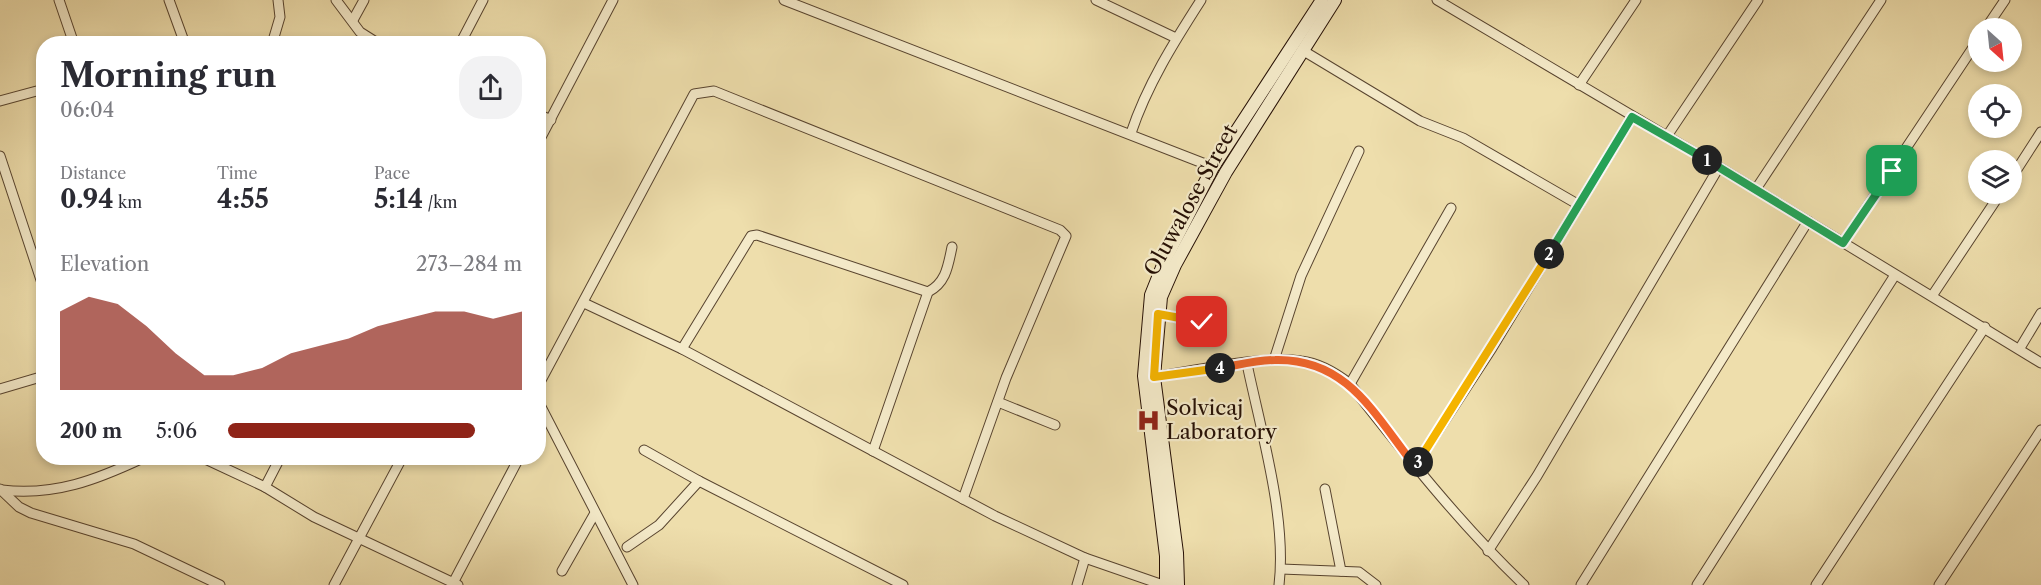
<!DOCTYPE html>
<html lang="en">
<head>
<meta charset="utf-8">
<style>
  :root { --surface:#fff; --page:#f2f2f3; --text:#2b2b33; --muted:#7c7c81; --accent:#8f2418 }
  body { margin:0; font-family:"Libre Caslon Text",serif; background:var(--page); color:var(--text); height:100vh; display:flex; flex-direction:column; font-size:22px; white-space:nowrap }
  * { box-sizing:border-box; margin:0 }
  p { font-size:20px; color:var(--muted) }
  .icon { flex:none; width:33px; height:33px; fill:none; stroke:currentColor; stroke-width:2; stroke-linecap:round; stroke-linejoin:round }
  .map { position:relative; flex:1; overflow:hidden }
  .sheet { position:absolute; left:36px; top:36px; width:510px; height:429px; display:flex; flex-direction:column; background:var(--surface); border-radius:24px; box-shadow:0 3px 9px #0003 }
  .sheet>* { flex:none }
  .needle { width:39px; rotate:153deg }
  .buttons { position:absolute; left:1968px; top:18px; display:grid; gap:12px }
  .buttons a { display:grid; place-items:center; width:54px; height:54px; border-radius:50%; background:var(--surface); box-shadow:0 3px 9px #0003; font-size:30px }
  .pin { position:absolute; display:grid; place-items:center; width:51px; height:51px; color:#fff; margin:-26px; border-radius:12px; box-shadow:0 3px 9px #0006 }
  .km { position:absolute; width:30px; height:30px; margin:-15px; border-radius:50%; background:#222; color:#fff; font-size:16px; line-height:30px; text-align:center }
  .round { display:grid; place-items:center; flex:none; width:63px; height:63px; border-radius:24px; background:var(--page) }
  .head { display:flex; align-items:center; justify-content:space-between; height:102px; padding:0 24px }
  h1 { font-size:33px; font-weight:700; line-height:45px }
  .stats { display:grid; grid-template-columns:repeat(3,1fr); gap:9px; height:102px; padding:6px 24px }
  .stats div { display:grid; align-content:center }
  .stats b { font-size:26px; font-weight:700 }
  .stats small { font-size:16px; font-weight:400 }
  .stats p { font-size:16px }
  .chart { height:168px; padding:12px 24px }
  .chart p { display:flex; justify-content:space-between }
  .chart svg { width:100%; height:108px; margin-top:6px; fill:var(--accent); opacity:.7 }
  ul { padding:0 24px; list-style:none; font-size:20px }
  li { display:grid; grid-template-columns:96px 72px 1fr; align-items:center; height:45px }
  li i { height:15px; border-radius:8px; background:var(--accent) }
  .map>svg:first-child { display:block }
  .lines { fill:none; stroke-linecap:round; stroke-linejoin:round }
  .street-casing { stroke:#58442f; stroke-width:11 }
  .secondary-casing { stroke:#261005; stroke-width:14 }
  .street { stroke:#f4eac9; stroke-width:9 }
  .secondary { stroke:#f4eac9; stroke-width:12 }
  .split-1-casing { stroke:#fff; stroke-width:12 }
  .split-2-casing { stroke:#fff; stroke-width:12 }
  .split-3-casing { stroke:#fff; stroke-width:12 }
  .split-4-casing { stroke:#fff; stroke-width:12 }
  .split-5-casing { stroke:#fff; stroke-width:12 }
  .split-1 { stroke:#22a559; stroke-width:8 }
  .split-2 { stroke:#22a559; stroke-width:8 }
  .split-3 { stroke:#f5b400; stroke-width:8 }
  .split-4 { stroke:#f0652b; stroke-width:8 }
  .split-5 { stroke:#f5b400; stroke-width:8 }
  .labels { text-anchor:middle; stroke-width:4.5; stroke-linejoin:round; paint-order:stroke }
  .street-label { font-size:21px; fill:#261005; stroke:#f4eac9 }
  .poi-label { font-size:21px; fill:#261005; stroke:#f4eac9; text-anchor:start }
</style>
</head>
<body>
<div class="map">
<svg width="2041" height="585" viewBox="0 0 2041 585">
  <rect width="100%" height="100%" fill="#eedeac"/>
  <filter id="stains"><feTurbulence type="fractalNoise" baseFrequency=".00333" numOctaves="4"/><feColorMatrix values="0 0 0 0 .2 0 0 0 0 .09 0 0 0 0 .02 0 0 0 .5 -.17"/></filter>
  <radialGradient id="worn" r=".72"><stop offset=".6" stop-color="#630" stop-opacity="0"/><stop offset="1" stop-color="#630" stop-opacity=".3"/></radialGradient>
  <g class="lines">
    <defs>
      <g id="street">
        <path d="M59,0L74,44"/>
        <path d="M169,0L185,44"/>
        <path d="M336,0L360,32L379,44"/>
        <path d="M784,0L1213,167"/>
        <path d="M1096,0L1176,38"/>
        <path d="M1437,0L1719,167L2041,363"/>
        <path d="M353,20L364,0"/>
        <path d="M1986,28L2005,0"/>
        <path d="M272,44L280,17L278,0"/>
        <path d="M460,44L483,0"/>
        <path d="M1302,50L1420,121L1463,138L1579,205"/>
        <path d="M1579,85L1636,0"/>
        <path d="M0,101L44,89"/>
        <path d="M538,114L551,120"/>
        <path d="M1131,133C1147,85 1174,42 1201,0"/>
        <path d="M1667,136L1758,0"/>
        <path d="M538,143L613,0"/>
        <path d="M0,156L44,289"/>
        <path d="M2012,177L2041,132"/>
        <path d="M1756,189L1881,0"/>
        <path d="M1843,243L1978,40"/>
        <path d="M1932,296L2000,194"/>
        <path d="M584,303L682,349L995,516L1085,558L1163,585"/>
        <path d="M1158,314L1202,322"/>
        <path d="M2020,348L2041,313"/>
        <path d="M682,349L751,236L757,235L928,292"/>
        <path d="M1274,360L1301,276L1359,151"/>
        <path d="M1247,364C1261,431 1287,518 1279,585"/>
        <path d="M1154,377C1194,371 1263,355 1301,361C1319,363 1336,373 1350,384C1405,454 1460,524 1524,585"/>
        <path d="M1350,384L1451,208"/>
        <path d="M538,386L694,94L714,91L1060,230L1066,236L1006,378L963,499"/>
        <path d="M0,389L44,376"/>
        <path d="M538,401L633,585"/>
        <path d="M998,402L1055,425"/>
        <path d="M644,450L699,481L903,585"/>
        <path d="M873,451L928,292C946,283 948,266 952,247"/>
        <path d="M203,458L265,487L314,517L458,585"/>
        <path d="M1415,466L1492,348L1632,117"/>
        <path d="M265,487L280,458"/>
        <path d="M0,489L19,507L31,513L134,544L220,585"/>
        <path d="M1325,489L1341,571"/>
        <path d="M2,490C55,496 96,480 143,458"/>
        <path d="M627,547L659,525L699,481"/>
        <path d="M1488,551L1537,476L1719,167"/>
        <path d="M1281,569L1359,572L1376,585"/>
        <path d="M562,571L595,513"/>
        <path d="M453,583L519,458"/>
        <path d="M334,585L402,458"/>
        <path d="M1077,585L1085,558"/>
        <path d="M1581,585L1808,221"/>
        <path d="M1697,585L1895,275"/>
        <path d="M1816,585L1985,327"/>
        <path d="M1939,585L2041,430"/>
      </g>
      <g id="secondary">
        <path d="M1166,585V556L1144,376L1151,295L1165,260L1213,167L1322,0"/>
        <path d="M1178,585L1177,553L1154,377L1161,297L1175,265L1226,172L1335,0"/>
      </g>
    </defs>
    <use href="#street" class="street-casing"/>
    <use href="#secondary" class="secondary-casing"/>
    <use href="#street" class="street"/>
    <use href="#secondary" class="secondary"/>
  </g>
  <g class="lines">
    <defs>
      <path id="split-1" d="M1707,160L1843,243L1892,171"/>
      <path id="split-2" d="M1549,254L1632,117L1707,160"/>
      <path id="split-3" d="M1418,462L1549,254"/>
      <path id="split-4" d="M1220,368C1238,365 1257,360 1275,360C1348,358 1375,416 1415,466L1418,462"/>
      <path id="split-5" d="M1202,322L1158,314L1154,377L1220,368"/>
    </defs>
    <use href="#split-1" class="split-1-casing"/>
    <use href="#split-2" class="split-2-casing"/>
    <use href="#split-3" class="split-3-casing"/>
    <use href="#split-4" class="split-4-casing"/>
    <use href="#split-5" class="split-5-casing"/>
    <use href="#split-1" class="split-1"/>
    <use href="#split-2" class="split-2"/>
    <use href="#split-3" class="split-3"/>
    <use href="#split-4" class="split-4"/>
    <use href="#split-5" class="split-5"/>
  </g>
  <defs>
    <symbol id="hospital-bare" viewBox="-9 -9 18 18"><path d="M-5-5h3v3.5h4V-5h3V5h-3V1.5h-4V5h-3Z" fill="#8f2418" stroke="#f4eac9" stroke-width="2.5" paint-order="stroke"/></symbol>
  </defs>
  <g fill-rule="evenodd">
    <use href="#hospital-bare" x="1132" y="404" width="33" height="33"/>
  </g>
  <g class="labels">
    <g class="street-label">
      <text transform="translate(1191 200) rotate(-61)" y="7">Oluwalose Street</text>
    </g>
    <g class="poi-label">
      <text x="1166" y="415">Solvicaj<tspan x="1166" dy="24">Laboratory</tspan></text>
    </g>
  </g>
  <rect width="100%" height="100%" filter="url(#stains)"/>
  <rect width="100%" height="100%" fill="url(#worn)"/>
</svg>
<div class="buttons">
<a><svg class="needle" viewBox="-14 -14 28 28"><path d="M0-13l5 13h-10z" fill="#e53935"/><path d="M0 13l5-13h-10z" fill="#7c7c81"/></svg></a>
<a><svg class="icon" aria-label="locate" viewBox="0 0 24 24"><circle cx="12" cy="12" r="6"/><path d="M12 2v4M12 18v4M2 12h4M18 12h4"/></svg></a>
<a><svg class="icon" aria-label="layers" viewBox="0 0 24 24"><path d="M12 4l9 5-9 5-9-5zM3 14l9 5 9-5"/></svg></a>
</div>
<div class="pin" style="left:1892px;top:171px;background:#1e9e55"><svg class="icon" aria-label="arrive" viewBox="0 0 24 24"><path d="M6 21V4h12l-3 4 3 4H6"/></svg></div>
<div class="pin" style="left:1202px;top:322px;background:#d93025"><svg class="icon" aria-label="check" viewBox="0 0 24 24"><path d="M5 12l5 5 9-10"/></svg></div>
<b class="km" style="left:1707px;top:160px">1</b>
<b class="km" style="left:1549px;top:254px">2</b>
<b class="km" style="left:1418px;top:462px">3</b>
<b class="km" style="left:1220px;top:368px">4</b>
<section class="sheet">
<div class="head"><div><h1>Morning run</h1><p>06:04</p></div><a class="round"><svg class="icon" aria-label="share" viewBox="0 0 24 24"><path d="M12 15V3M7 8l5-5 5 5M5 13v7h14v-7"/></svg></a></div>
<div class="stats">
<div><p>Distance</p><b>0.94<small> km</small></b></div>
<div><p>Time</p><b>4:55</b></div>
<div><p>Pace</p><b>5:14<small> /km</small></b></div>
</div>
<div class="chart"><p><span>Elevation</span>273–284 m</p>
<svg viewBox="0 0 160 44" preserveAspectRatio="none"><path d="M0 44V12L10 6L20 9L30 18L40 29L50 38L60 38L70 35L80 29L90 26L100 23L110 18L120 15L130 12L140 12L150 15L160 12V44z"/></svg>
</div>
<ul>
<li><b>200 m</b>5:06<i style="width:84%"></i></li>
</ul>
</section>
</div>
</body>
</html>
